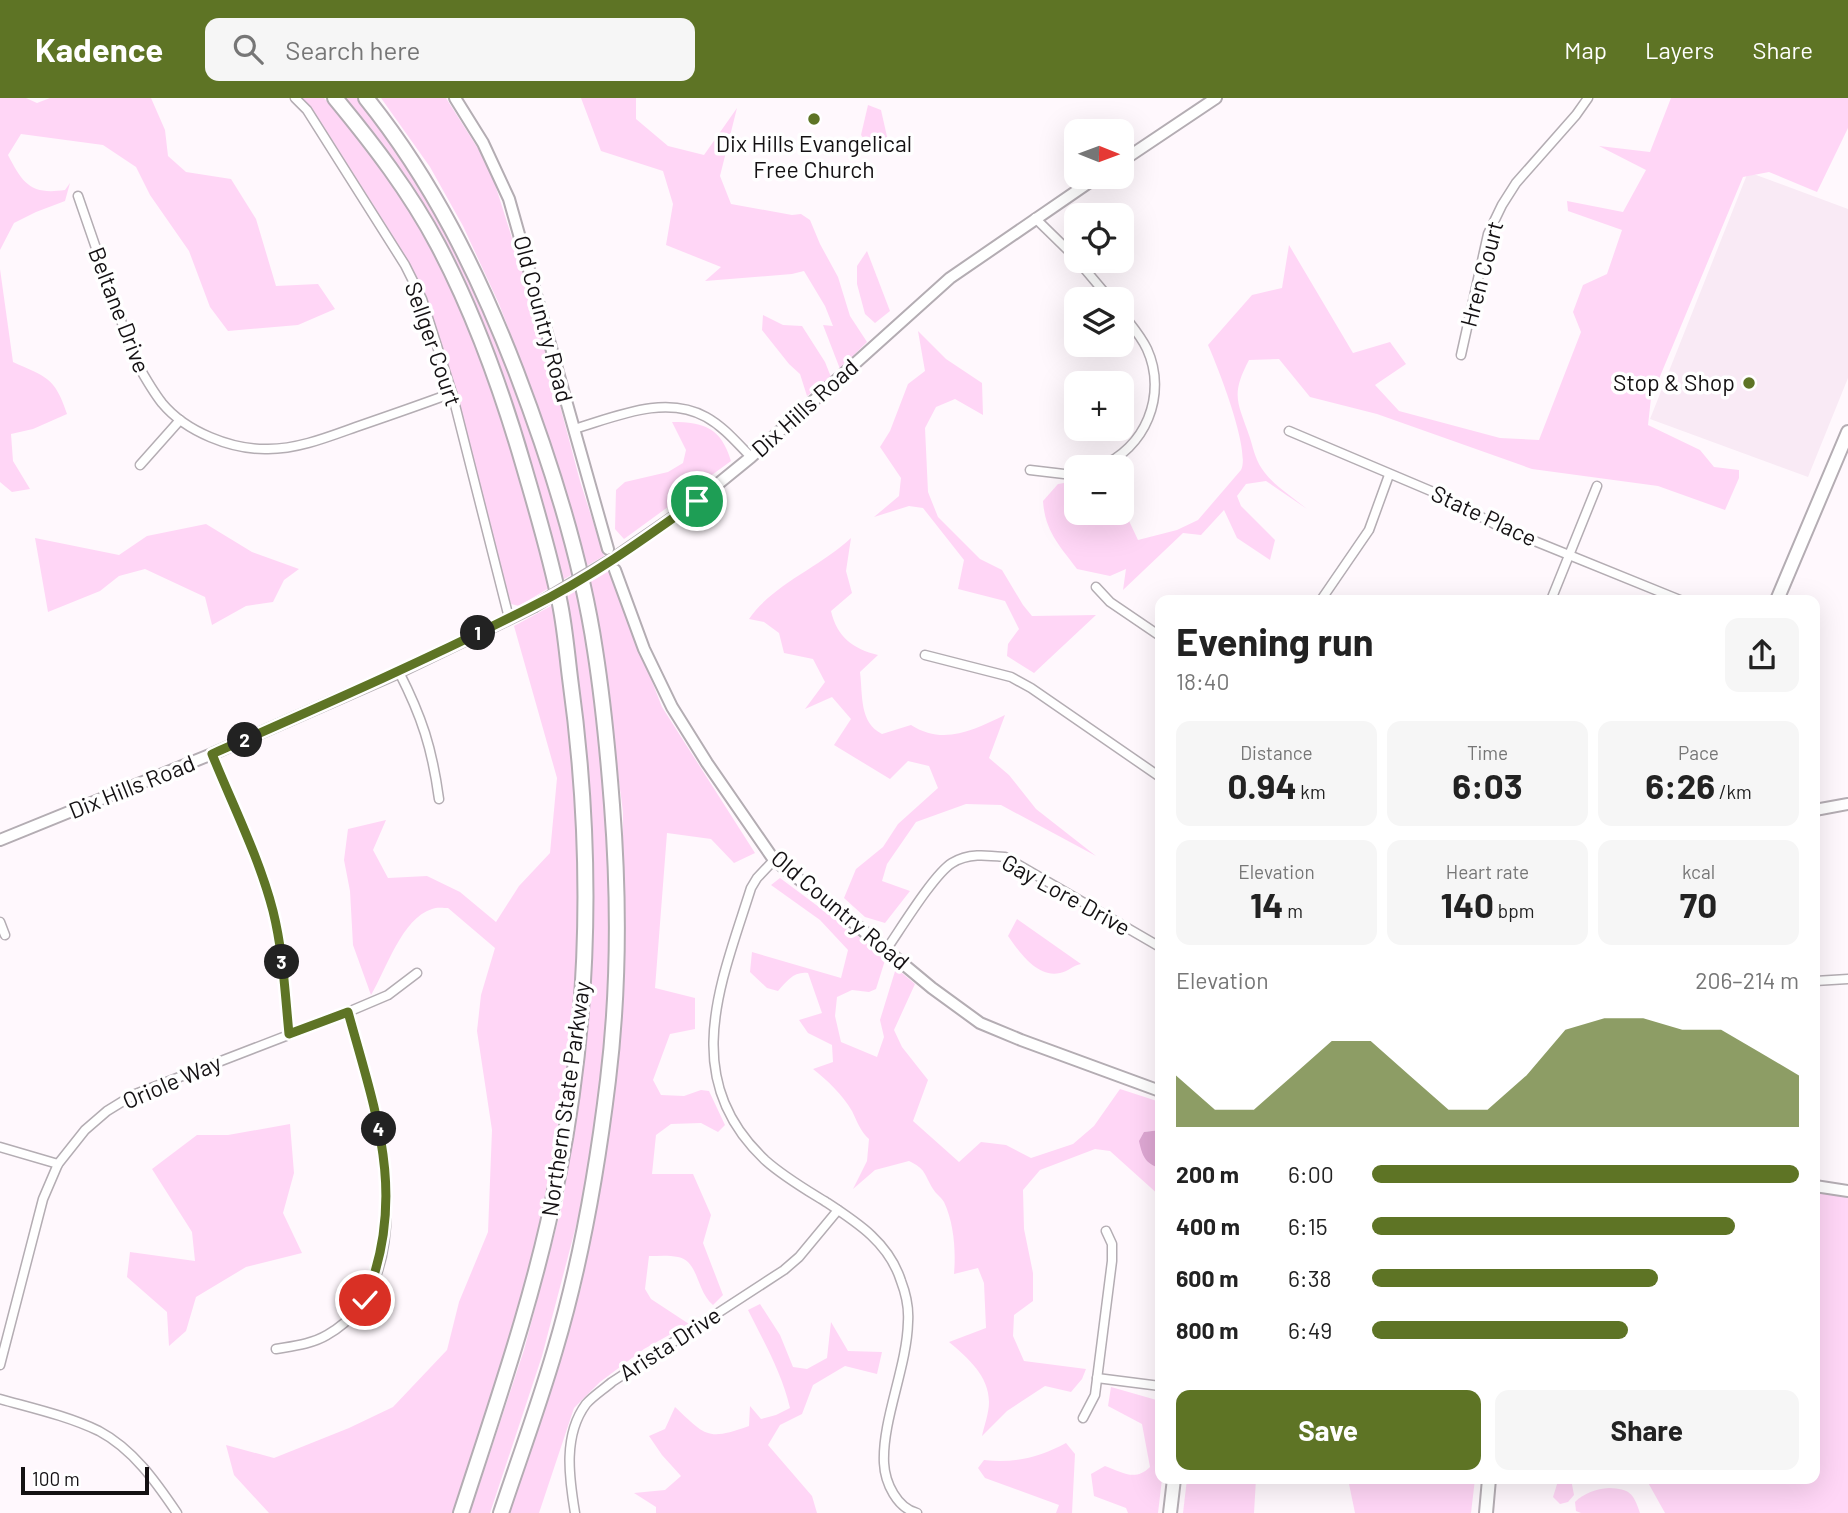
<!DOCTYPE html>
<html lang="en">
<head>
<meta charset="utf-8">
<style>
  :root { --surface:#fff; --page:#f6f6f6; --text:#222; --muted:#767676; --accent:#5e7425 }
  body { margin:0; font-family:Barlow,sans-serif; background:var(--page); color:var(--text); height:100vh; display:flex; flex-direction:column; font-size:26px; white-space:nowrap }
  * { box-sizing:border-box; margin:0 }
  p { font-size:23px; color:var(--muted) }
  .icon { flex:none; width:38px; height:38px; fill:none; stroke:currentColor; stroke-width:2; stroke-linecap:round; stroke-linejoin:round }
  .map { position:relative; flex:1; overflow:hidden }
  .side { position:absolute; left:1155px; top:497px; width:665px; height:889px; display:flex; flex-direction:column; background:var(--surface); border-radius:14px; box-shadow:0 7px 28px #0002 }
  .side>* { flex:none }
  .needle { width:46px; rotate:91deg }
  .controls { position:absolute; left:1064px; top:21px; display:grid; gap:14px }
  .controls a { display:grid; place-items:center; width:70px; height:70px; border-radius:14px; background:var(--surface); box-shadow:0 7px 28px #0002; font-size:35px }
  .scale { position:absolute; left:21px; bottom:18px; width:128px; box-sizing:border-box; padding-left:7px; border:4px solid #141113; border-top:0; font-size:19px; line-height:24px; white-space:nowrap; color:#141113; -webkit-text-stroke:5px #fff; paint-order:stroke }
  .pin { position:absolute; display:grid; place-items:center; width:60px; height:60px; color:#fff; margin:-30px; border:4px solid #fff; border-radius:50%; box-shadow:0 2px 7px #0007 }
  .km { position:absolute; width:35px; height:35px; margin:-18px; border-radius:50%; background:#222; color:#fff; font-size:19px; line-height:35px; text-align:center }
  .round { display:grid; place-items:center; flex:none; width:74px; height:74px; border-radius:14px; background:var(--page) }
  .headline { display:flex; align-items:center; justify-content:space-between; height:119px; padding:0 21px }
  h1 { font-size:38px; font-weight:700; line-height:52px }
  .metrics { display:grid; grid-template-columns:repeat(3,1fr); gap:10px; height:119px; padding:7px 21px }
  .metrics div { display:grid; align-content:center; border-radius:14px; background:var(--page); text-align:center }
  .metrics b { font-size:35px; font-weight:700 }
  .metrics small { font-size:19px; font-weight:400 }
  .metrics p { font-size:19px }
  .chart { height:196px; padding:14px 21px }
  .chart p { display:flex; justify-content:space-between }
  .chart svg { width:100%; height:126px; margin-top:7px; fill:var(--accent); opacity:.7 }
  .primary-button { display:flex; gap:14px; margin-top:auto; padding:14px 21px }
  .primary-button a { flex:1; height:80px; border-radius:14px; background:var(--accent); color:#fff; font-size:28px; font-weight:700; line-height:80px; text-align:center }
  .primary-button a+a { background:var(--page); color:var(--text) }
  ul { padding:0 21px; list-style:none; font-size:23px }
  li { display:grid; grid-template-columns:112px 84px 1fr; align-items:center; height:52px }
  li i { height:18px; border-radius:9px; background:var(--accent) }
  header { display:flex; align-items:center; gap:42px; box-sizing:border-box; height:98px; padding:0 35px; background:var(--accent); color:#fff }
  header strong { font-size:33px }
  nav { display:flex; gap:38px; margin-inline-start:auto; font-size:24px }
  .search { width:490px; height:63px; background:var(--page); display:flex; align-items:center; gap:18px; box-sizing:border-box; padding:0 24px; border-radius:14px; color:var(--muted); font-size:26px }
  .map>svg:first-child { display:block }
  .built { fill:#f9eaf5 }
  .green { fill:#ffd6f6 }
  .water { fill:#dea7d3 }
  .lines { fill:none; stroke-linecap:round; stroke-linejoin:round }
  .street-casing { stroke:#b4adb3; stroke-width:11 }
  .secondary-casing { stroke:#b4adb3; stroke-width:14 }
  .primary-casing { stroke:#b4adb3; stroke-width:16 }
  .highway-casing { stroke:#b4adb3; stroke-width:18 }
  .street { stroke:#fff; stroke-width:8 }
  .secondary { stroke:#fff; stroke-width:10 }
  .primary { stroke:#fff; stroke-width:12 }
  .highway { stroke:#fff; stroke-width:14 }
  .secondary-bridge-casing { stroke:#b4adb3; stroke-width:14; stroke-linecap:butt }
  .secondary-bridge { stroke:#fff; stroke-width:10 }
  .route-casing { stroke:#fff; stroke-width:14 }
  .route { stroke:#5e7425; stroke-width:9 }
  .poi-dot { fill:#5e7425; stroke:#fff; stroke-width:2.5 }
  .labels { text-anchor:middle; stroke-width:7; stroke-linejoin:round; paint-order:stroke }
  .poi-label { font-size:23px; fill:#141113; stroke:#fff }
  .street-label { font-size:23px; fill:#141113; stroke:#fff }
</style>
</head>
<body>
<header>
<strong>Kadence</strong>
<div class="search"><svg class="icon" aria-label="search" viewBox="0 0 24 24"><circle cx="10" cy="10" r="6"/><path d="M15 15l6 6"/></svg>Search here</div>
<nav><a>Map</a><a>Layers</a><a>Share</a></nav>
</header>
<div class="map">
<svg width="1848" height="1415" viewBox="0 0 1848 1415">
  <rect width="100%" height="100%" fill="#fff8fd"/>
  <path class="built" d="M1748,74L1848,111V280L1808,379L1650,321Z"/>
  <g class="green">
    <path d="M0,0H26L37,5L50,0H151L165,32L168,58L186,74L231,81L256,121L276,188L318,186L335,211L298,227L228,233L210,209L189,153L150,97L136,69L103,47L21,36L8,57C23,86 31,97 65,92L70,85L65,103L36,114L14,125L0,152Z"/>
    <path d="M302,0H324L360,41L401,98L447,180L490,278L517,363L549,490L519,508L511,506L462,322L421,192L406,160L389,132L322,26Z"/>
    <path d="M343,0H361L424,93L470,182L501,253L536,346L573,476L559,484L463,186Z"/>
    <path d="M381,0H446L484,60L495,86L535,213L580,383L604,458L581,471L537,305L499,206L463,128L430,69Z"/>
    <path d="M581,0H636V21L668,48L704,57L737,10L720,78L731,106L792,117L801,116L810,122L820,146L838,179L850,218L867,244L840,271L823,227L833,228L825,208L804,173L792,176L705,183L721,169L666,147L673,106L663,73L601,53Z"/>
    <path d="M1671,0H1848V30L1817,94L1769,74L1743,79L1651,300L1648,327L1700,352L1714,369L1739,372V380L1725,412L1658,388L1532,371L1377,316L1310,299L1279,261L1249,262C1230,298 1238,304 1250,340C1254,353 1256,364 1265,375C1276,389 1294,400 1307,411L1266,383L1246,386L1237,398L1241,408L1275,442L1270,462L1237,440L1224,412L1201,437L1183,435L1123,492L1126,471L1110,478L1077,471C1059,447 1045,433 1043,403L1058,386L1076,383V415H1122V408L1138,442L1177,432L1198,422L1241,372C1251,353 1218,269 1208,247L1252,197L1282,190L1289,147L1353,255L1390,244L1406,266L1375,287L1399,313L1500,340L1539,342L1581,234L1573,214L1583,187L1607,176L1622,132L1568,113L1567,103L1623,114L1646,72L1599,48L1650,54Z"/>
    <path d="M868,7L881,12L888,43L874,55L861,37Z"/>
    <path d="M867,153L890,213L875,225L865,216L857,186V168Z"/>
    <path d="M0,171L13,264C46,279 55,279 67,316L33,331L11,336L13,363L30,391L12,394L0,384Z"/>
    <path d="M763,217L783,227L802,228L825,264L831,279L807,298L800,276L789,266L762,232Z"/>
    <path d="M918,233L946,261L982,285L983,317L955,301L936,309L925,330L928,394L938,419L980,461L1002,472L1023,507L1032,518L1096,517L1034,575L1007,558L1008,546L1019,531L1005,503L958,491L964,462L923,410L909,408L874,419L899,398L901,380L880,349L890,333L908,286L925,273Z"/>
    <path d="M672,324C705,324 721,330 731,363L624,441L615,431L616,392L625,384L668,374L683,365L686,352Z"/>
    <path d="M206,426L252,454L299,471L284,482L273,504L246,508L212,527L205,499L145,471L119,478L100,493L48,514L35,440L119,457L147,438Z"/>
    <path d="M851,440L846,473L852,495L831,513C837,539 853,551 878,557L860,574C863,598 859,624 882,636L911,627C944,648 973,632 1005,617L989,660L1009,677L1036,711L1096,758L1001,707L966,706L916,724L887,766L882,783L910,793L885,825L865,819L844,800L856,771L883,749L898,726L938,690L929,668L908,663L890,681L834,647L851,621L832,599L805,611L825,584L813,561L784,555L779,535L764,524L749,521C772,487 820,469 851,440Z"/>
    <path d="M609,473L662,609L755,755L734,765L711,741L667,735L655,890L695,900V931L670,936L653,982L661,997L684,998L701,992L709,993L725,1027L718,1034L701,1025L671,1026L656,1037L652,1076H693L711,1117L703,1145L723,1197L713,1207C696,1193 699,1163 678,1159C669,1157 658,1158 649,1158L645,1191L651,1201L689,1226L644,1251L600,1284L574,1310L539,1415H507L557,1270L581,1190L612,1014L621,920L623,714L607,591L587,486Z"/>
    <path d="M576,493L595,596L606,698L613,806L606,948L582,1105L542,1258L490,1415H470L524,1252L563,1104L584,947L592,809L589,698L566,499Z"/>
    <path d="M553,507C562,571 575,636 577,701C583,834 575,970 547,1101C525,1208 487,1311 453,1415H269L234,1377L226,1347L274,1360L349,1330L393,1309L447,1252L459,1204L488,1134L492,1032L477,933L481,897L495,850L448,810C444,810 436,809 432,811C402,820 386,872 371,897L353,847L350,793L344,762L348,731L386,722L373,752L388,780L427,778L460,794L496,824L519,788L550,755L557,680L514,528Z"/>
    <path d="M780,780L886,859L876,891L869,894L852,892L837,899L835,918L841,944L877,959L884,939L880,922L896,870L915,886L894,932L902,949L928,982L913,1023L959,1064L981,1044L1006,1047L1031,1060L1073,1046L1094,1028L1120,991L1160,1004V1032L1144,1034L1158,1070H1160V1098L1110,1053L1095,1051L1040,1072L1023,1092L1024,1131L1033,1175V1203L1014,1217L1013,1238L1024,1263L1086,1271L1082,1281L1071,1294L1045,1288L1007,1313L982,1338C984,1328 989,1315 989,1304C989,1278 968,1260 949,1244L986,1230L984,1185L978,1170L954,1176C956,1153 954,1125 944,1104C941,1099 936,1096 933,1091C924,1076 926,1071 909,1063L875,1072L853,1091L867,1063L869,1041C860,1033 857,1023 852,1013C842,996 828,983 813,971L833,964L832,947L808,935L799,922L822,915L808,875C794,873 787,883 778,893L767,890L750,874L752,854L841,880L848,852L820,822L771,787Z"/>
    <path d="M1017,821L1081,866C1073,867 1068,874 1060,875C1037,880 1020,855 1008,838Z"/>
    <path d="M290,1026L294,1075L283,1115L302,1155L246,1169L196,1199L186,1233L169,1248L167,1214L127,1179L130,1154L195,1163L192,1134L152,1071L197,1037H228Z"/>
    <path d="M1815,1094L1848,1099V1415H1665L1646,1381H1815Z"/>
    <path d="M760,1206L780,1237L793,1269L807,1271L827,1260L831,1224L848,1253L882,1254L877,1276L845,1268L813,1287L802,1316L780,1327L768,1347L812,1398L817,1415H656V1409L634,1395L665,1392L681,1378L662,1357L649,1338L665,1331L675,1309C706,1338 707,1343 749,1328L750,1308L761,1321L776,1317L790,1310C782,1275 764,1244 748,1212Z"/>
    <path d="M1111,1289L1160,1303L1162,1381L1158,1415H1128L1126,1410L1094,1398L1091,1376L1105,1368C1122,1374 1135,1384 1150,1369L1142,1326L1108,1308Z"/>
    <path d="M1066,1345L1075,1356L1072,1415H1056L1059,1407L985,1380L978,1370L984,1362C1014,1366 1040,1359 1066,1345Z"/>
    <path d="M1187,1381H1256L1254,1415H1183Z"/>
    <path d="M1348,1381H1475L1471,1415H1355Z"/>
    <path d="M1562,1381H1571L1574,1397L1568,1404L1560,1406L1553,1399L1558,1383Z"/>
    <path d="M1609,1390C1630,1391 1633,1395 1640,1415H1581L1576,1413L1575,1404C1584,1395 1596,1391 1609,1390Z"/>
  </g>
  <path class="water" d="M1160,1032V1070C1145,1066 1142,1057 1139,1043L1144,1034Z"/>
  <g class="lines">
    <defs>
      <g id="street">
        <path d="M295,0L307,12L405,167L422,201L452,295L509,520"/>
        <path d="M78,98L134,260C143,276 151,291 162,305C186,334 232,352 268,351C298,351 328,339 356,329C388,318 420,307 452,295"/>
        <path d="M1035,120L1076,160"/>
        <path d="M1078,163L1110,201"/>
        <path d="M1461,257L1488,136L1502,107L1516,85L1576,17L1588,0"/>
        <path d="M574,331C615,319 665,296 706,319C724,329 737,345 751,359"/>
        <path d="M1289,333L1438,396L1500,429L1680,502"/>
        <path d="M140,367L180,322"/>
        <path d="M1099,369C1145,351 1168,297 1147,251C1141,238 1131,227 1122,215"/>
        <path d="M1030,372L1064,376L1076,375"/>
        <path d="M1096,489L1110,504L1160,538"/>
        <path d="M1321,502L1369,432L1389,377"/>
        <path d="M1551,502L1597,388"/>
        <path d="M925,557L1011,579L1031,590L1160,679"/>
        <path d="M399,574C422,619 432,650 439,701"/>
        <path d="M212,656C233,708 259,759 273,813C283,853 285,895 289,936"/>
        <path d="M774,762L757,780L751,790C721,885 678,980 765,1062C784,1079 805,1091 826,1104C858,1125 889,1145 901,1183C906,1196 909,1210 908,1224C907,1269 882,1322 884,1365C885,1385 897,1410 917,1415"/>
        <path d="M0,824L5,837"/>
        <path d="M886,852C900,832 934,776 952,765C968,755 986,757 1005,759L1160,849"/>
        <path d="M1815,883L1848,881"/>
        <path d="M0,1049L58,1066"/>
        <path d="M276,1251C293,1248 312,1246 327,1237C431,1178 372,1003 348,914"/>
        <path d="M0,1267L43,1101L58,1066L85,1032L107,1013L133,997L348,914L388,897L417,875"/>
        <path d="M1097,1280L1160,1288"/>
        <path d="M0,1301C32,1310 68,1318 99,1333C133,1351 156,1384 177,1415"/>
        <path d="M1083,1320L1095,1297L1112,1163V1146L1106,1133"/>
        <path d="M575,1415C569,1379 563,1337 586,1306C593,1298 604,1291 612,1284L784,1172L799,1159L838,1112"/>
      </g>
      <g id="secondary">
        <path d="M455,0L483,45L509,101L608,451"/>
        <path d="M1122,63L1216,0"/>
        <path d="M613,461L697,403L751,359L950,180L1097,79"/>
        <path d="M615,472L644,551L672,609L707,665L774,762L831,806L932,890L980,925L1021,942L1160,993"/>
        <path d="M1815,712L1848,706"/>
        <path d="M0,742L212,656L399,574L533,509"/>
        <path d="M1815,1088L1848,1093"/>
      </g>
      <g id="primary">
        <path d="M1777,502L1848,334"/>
        <path d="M1170,1415L1174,1381"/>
        <path d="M1486,1415L1489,1381"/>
      </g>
      <g id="highway">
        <path d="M335,0C373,46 410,94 438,147C475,217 502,293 524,369C537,414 551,460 560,506C565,531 567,556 570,580C593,745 591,914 558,1078C536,1193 497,1304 461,1415"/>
        <path d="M366,0C432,82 478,175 516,273C550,362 581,458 595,552C603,603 608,655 612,707C619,798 619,892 608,982C597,1073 581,1165 555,1252C539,1307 519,1361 501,1415"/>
      </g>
    </defs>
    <use href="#street" class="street-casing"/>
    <use href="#secondary" class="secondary-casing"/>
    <use href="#primary" class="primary-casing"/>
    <use href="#highway" class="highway-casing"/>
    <use href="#street" class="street"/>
    <use href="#secondary" class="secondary"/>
    <use href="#primary" class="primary"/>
    <use href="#highway" class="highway"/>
    <defs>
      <path id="secondary-bridge" d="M533,509L613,461"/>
    </defs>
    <use href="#secondary-bridge" class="secondary-bridge-casing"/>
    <use href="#secondary-bridge" class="secondary-bridge"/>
  </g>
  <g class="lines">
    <defs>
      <path id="route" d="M365,1202C408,1100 376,1015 348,914L289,936C285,895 283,853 273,813C259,759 233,708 212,656C319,609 427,562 531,509C590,480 644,441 697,403"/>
    </defs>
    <use href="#route" class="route-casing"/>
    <use href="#route" class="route"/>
  </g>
  <g class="poi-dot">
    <circle cx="814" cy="21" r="7"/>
    <circle cx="1749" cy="285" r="7"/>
  </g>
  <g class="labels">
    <g class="poi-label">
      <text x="814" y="54">Dix Hills Evangelical<tspan x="814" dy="26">Free Church</tspan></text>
      <text x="1735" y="293" text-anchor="end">Stop &amp; Shop</text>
    </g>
    <g class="street-label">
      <text transform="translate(1482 176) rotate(-75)" y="8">Hren Court</text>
      <text transform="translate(119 212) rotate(69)" y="8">Beltane Drive</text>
      <text transform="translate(543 221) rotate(75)" y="8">Old Country Road</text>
      <text transform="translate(433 246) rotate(71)" y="8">Sellger Court</text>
      <text transform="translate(805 310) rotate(-42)" y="8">Dix Hills Road</text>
      <text transform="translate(1484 418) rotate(25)" y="8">State Place</text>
      <text transform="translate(132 689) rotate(-22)" y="8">Dix Hills Road</text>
      <text transform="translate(1066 797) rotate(29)" y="8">Gay Lore Drive</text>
      <text transform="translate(840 812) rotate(40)" y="8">Old Country Road</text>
      <text transform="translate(172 984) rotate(-23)" y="8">Oriole Way</text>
      <text transform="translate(566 1001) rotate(-82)" y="8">Northern State Parkway</text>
      <text transform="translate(670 1246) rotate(-33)" y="8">Arista Drive</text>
    </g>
  </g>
</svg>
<div class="controls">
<a><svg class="needle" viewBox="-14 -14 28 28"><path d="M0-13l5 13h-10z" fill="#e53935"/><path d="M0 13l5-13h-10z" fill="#767676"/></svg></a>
<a><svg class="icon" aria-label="locate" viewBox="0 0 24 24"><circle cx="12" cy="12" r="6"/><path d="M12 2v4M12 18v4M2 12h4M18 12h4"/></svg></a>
<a><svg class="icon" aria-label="layers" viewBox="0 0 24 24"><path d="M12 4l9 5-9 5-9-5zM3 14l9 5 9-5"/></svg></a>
<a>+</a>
<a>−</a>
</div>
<div class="scale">100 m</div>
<div class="pin" style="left:697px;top:403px;background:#1e9e55"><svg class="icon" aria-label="arrive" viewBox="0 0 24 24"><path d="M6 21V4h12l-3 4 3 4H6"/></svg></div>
<div class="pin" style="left:365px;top:1202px;background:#d93025"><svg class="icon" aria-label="check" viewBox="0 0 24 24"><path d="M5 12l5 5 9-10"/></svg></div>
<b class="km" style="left:478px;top:535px">1</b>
<b class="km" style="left:245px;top:642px">2</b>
<b class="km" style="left:282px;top:864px">3</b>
<b class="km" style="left:379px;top:1031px">4</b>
<section class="side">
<div class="headline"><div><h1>Evening run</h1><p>18:40</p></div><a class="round"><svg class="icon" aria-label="share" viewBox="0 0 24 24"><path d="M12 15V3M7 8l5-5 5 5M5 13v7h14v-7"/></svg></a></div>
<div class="metrics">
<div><p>Distance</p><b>0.94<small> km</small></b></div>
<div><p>Time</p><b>6:03</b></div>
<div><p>Pace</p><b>6:26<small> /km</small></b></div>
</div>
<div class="metrics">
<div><p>Elevation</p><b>14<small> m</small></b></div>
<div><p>Heart rate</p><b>140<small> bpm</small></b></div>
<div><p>kcal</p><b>70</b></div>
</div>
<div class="chart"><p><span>Elevation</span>206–214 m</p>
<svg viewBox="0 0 160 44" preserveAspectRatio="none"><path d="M0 44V26L10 38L20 38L30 26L40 14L50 14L60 26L70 38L80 38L90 26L100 10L110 6L120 6L130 10L140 10L150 18L160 26V44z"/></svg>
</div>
<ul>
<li><b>200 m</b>6:00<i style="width:100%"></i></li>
<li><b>400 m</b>6:15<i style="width:85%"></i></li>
<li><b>600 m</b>6:38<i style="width:67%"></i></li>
<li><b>800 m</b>6:49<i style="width:60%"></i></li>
</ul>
<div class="primary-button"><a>Save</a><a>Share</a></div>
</section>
</div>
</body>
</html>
